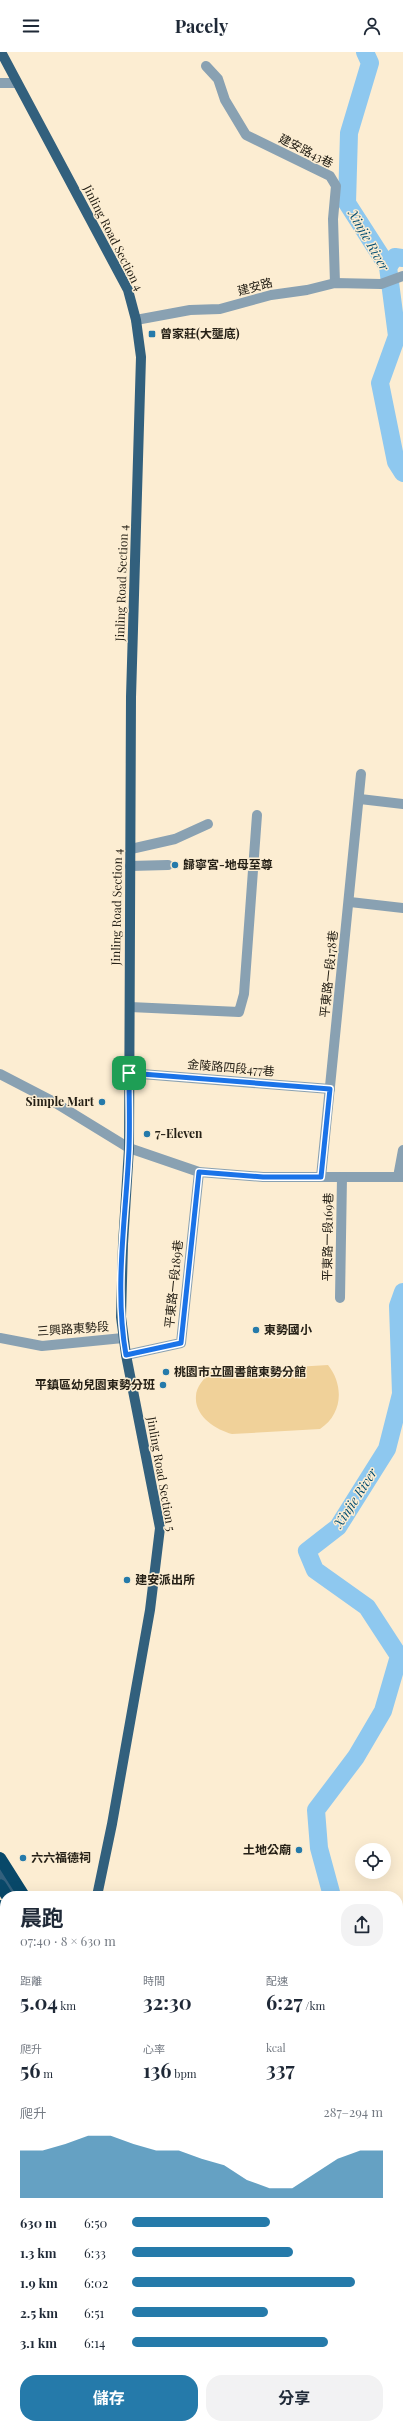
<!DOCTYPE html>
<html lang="zh-TW">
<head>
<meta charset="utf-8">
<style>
  :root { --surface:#fff; --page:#f2f2f3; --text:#1f2937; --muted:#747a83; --accent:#257aaa }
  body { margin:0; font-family:"Playfair Display","Noto Sans TC",serif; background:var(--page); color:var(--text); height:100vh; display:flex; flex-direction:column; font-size:15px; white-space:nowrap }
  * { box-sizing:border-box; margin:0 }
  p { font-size:13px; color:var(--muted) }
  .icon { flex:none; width:22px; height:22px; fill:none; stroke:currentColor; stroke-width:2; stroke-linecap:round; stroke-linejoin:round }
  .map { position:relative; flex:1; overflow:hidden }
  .sheet { position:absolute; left:0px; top:1839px; width:403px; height:538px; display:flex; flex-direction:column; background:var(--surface); border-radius:16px 16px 0 0; box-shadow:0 4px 16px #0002 }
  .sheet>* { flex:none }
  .tools { position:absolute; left:355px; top:1791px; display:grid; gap:8px }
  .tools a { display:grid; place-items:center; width:36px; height:36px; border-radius:50%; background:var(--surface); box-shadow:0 4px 16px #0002; font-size:20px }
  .pin { position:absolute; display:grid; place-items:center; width:34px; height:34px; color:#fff; margin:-17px; border-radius:8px; box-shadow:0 2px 6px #0006 }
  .round { display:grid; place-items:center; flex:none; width:42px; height:42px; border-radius:16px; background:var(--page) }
  .overview { display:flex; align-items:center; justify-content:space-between; height:68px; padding:0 20px }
  h1 { font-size:22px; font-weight:700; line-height:30px }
  .metrics { display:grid; grid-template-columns:repeat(3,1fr); gap:6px; height:68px; padding:4px 20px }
  .metrics div { display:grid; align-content:center }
  .metrics b { font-size:20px; font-weight:700 }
  .metrics small { font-size:11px; font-weight:400 }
  .metrics p { font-size:11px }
  .chart { height:112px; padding:8px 20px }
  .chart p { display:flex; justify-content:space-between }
  .chart svg { width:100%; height:72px; margin-top:4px; fill:var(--accent); opacity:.7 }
  .action { display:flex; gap:8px; margin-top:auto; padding:8px 20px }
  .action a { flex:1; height:46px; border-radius:16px; background:var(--accent); color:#fff; font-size:16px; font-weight:700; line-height:46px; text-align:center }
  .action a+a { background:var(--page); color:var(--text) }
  ul { padding:0 20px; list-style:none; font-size:13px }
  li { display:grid; grid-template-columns:64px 48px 1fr; align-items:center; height:30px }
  li i { height:10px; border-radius:5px; background:var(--accent) }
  header { display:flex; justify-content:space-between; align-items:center; height:52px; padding:0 20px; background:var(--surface); font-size:18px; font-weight:700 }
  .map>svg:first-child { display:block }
  .green { fill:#f0d199 }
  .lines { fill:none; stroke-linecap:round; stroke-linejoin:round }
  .stream { stroke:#8ec8ef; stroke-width:3 }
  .river { stroke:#8ec8ef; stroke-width:18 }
  .minor { stroke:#89a1b2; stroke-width:10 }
  .major { stroke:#32607d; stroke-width:10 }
  .highway { stroke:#084869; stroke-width:12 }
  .route-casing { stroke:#fff; stroke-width:8 }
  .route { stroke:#1a73e8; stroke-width:5 }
  .poi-dot { fill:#257aaa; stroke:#fcedd2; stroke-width:1.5 }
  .labels { text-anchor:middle; stroke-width:3; stroke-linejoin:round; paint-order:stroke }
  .street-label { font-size:12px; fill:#252016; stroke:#fcedd2 }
  .poi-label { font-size:12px; font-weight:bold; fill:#252016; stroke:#fcedd2; text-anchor:start }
  .water-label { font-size:13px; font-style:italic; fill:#004c71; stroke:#fcedd2 }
</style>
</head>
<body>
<header><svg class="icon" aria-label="menu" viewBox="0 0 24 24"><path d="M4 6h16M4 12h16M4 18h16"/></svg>Pacely<svg class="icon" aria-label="person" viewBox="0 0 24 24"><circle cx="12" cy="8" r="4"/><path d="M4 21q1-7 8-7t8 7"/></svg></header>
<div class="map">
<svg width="403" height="2377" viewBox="0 0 403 2377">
  <rect width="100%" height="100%" fill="#fcedd2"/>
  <path class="green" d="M328,1313C344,1333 343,1362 320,1377L232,1382C216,1378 194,1364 196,1344C196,1335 204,1327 210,1320Z"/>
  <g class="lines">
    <path class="stream" d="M0,2375L1,2377"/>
    <g class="river">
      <path d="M365,0L370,11L349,81L347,151L388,215L397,284L380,331L396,410L403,421"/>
      <path d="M388,215L395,205L403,206"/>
      <path d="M332,1844L319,1796L316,1758L356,1705L383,1659L399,1604L367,1555L315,1518L307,1499L338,1475L387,1397L401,1342L398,1254L403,1240"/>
      <path d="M112,2377V2372"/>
    </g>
    <g class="minor">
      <path d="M206,14L218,27L225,48L246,83L330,124L336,134L333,167L335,231"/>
      <path d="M0,31H17"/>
      <path d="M136,268L190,258L220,257L271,243L307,238L335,231L381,232L403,224"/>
      <path d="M360,747L403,752"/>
      <path d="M131,797L175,787L208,772"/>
      <path d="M130,814L168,813"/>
      <path d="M350,850L403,856"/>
      <path d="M130,955L239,960L244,942L257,763"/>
      <path d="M129,1021L330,1037"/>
      <path d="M0,1022L54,1050L129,1096L199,1120L263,1125H403"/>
      <path d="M321,1125L361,722"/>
      <path d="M398,1125L403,1098"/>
      <path d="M340,1246L342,1125"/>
      <path d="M0,1286L42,1294L123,1286"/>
      <path d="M126,1303L181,1291L199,1120"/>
      <path d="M0,2347H5"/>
      <path d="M230,2372L243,2377"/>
      <path d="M290,2372V2377"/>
    </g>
    <g class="major">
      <path d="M1,0L128,238L136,268L141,305L131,645L129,1096L123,1192L121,1265L126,1303L160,1476L150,1558L112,1772L97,1844"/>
      <path d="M0,1819L16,1838"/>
      <path d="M0,1883L5,1890"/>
      <path d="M398,2331L403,2335"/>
      <path d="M39,2372L41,2377"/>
    </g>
    <g class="highway">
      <path d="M0,1806L24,1844"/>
      <path d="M0,1833L7,1844"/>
      <path d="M0,1854L5,1862"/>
      <path d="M398,2283L403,2288"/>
      <path d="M398,2303L403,2308"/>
      <path d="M398,2323L403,2328"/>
      <path d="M398,2341L403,2345"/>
    </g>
  </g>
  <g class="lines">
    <defs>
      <path id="route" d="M129,1021L330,1037L321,1125H263L199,1120L181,1291L126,1303C114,1235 126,1165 129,1097C130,1071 129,1046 129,1021Z"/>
    </defs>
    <use href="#route" class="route-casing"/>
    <use href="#route" class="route"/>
  </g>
  <g class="poi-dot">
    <rect x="148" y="278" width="8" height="8" rx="2"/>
    <circle cx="175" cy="813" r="4"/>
    <circle cx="102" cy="1050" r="4"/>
    <circle cx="147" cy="1082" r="4"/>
    <circle cx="256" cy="1278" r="4"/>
    <circle cx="166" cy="1320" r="4"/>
    <circle cx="163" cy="1333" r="4"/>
    <circle cx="127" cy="1528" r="4"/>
    <circle cx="299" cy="1798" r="4"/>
    <circle cx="23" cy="1806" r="4"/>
  </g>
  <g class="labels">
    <g class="street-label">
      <text transform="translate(306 99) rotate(27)" y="4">建安路43巷</text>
      <text transform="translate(113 186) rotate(63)" y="4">Jinling Road Section 4</text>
      <text transform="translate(255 235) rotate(-15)" y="4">建安路</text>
      <text transform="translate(122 531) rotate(-88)" y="4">Jinling Road Section 4</text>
      <text transform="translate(117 855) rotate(-89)" y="4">Jinling Road Section 4</text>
      <text transform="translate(329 922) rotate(-84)" y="4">平東路一段178巷</text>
      <text transform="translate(231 1016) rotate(5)" y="4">金陵路四段477巷</text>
      <text transform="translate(328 1185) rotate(-89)" y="4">平東路一段169巷</text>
      <text transform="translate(174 1232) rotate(-84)" y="4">平東路一段189巷</text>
      <text transform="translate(73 1277) rotate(-4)" y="4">三興路東勢段</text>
      <text transform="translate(161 1422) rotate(80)" y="4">Jinling Road Section 5</text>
    </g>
    <g class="poi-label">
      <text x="160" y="286">曾家莊(大壟底)</text>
      <text x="183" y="817">歸寧宮-地母至尊</text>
      <text x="94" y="1054" text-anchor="end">Simple Mart</text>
      <text x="155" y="1086">7-Eleven</text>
      <text x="264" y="1282">東勢國小</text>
      <text x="174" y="1324">桃園市立圖書館東勢分館</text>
      <text x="155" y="1337" text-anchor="end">平鎮區幼兒園東勢分班</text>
      <text x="135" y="1532">建安派出所</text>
      <text x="291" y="1802" text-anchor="end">土地公廟</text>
      <text x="31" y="1810">六六福德祠</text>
    </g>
    <g class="water-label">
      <text transform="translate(369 188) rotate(60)" y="5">Xinjie River</text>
      <text transform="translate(355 1446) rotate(-57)" y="5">Xinjie River</text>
    </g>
  </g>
</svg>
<div class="tools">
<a><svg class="icon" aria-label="locate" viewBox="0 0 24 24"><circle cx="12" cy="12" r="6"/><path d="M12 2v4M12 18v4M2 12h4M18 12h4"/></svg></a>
</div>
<div class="pin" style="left:129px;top:1021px;background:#1e9e55"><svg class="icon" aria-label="arrive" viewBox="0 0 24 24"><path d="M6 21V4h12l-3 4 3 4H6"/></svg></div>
<section class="sheet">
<div class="overview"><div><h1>晨跑</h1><p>07:40 · 8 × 630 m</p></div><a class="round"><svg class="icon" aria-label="share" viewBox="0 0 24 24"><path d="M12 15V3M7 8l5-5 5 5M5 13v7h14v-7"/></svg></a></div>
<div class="metrics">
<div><p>距離</p><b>5.04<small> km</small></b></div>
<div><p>時間</p><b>32:30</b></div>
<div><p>配速</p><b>6:27<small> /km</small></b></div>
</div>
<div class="metrics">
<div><p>爬升</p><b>56<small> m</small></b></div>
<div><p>心率</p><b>136<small> bpm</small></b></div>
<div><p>kcal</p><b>337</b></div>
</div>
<div class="chart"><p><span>爬升</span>287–294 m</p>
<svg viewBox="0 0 160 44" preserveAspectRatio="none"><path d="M0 44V15L10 15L20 11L30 6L40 6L50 11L60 15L70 15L80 20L90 24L100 33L110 38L120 38L130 29L140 20L150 15L160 15V44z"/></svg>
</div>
<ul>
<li><b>630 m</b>6:50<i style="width:55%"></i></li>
<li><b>1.3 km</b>6:33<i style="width:64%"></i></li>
<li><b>1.9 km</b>6:02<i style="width:89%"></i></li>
<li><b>2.5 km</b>6:51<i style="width:54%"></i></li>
<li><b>3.1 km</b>6:14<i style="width:78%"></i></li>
</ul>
<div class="action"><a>儲存</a><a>分享</a></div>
</section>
</div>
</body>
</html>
